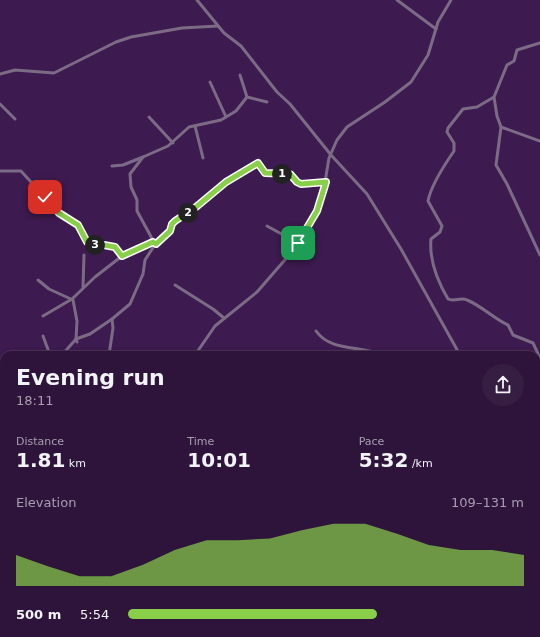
<!DOCTYPE html>
<html lang="en">
<head>
<meta charset="utf-8">
<style>
  :root { --surface:#2e143b; --page:#361d42; --text:#f1f3f6; --muted:#a79eaf; --line:#493355; --accent:#89cf49 }
  body { margin:0; font-family:"DejaVu Sans",sans-serif; background:var(--page); color:var(--text); height:100vh; display:flex; flex-direction:column; font-size:15px; white-space:nowrap }
  * { box-sizing:border-box; margin:0 }
  p { font-size:13px; color:var(--muted) }
  .icon { flex:none; width:22px; height:22px; fill:none; stroke:currentColor; stroke-width:2; stroke-linecap:round; stroke-linejoin:round }
  .map { position:relative; flex:1; overflow:hidden }
  .details { position:absolute; left:0px; top:351px; width:540px; height:286px; display:flex; flex-direction:column; background:var(--surface); border-radius:12px 12px 0 0; box-shadow:0 2px 6px #0003,0 0 0 1px var(--line) }
  .details>* { flex:none }
  .pin { position:absolute; display:grid; place-items:center; width:34px; height:34px; color:#fff; margin:-17px; border-radius:8px; box-shadow:0 2px 6px #0006 }
  .km { position:absolute; width:20px; height:20px; margin:-10px; border-radius:50%; background:#222; color:#fff; font-size:11px; line-height:20px; text-align:center }
  .round { display:grid; place-items:center; flex:none; width:42px; height:42px; border-radius:21px; background:var(--page) }
  .head { display:flex; align-items:center; justify-content:space-between; height:68px; padding:0 16px }
  h1 { font-size:22px; font-weight:700; line-height:30px }
  .metrics { display:grid; grid-template-columns:repeat(3,1fr); gap:6px; height:68px; padding:4px 16px }
  .metrics div { display:grid; align-content:center }
  .metrics b { font-size:20px; font-weight:700 }
  .metrics small { font-size:11px; font-weight:400 }
  .metrics p { font-size:11px }
  .chart { height:112px; padding:8px 16px }
  .chart p { display:flex; justify-content:space-between }
  .chart svg { width:100%; height:72px; margin-top:4px; fill:var(--accent); opacity:.7 }
  ul { padding:0 16px; list-style:none; font-size:13px }
  li { display:grid; grid-template-columns:64px 48px 1fr; align-items:center; height:30px }
  li i { height:10px; border-radius:5px; background:var(--accent) }
  .map>svg:first-child { display:block }
  .lines { fill:none; stroke-linecap:round; stroke-linejoin:round }
  .minor { stroke:#7b6b85; stroke-width:3 }
  .major { stroke:#caa8de; stroke-width:4 }
  .route-casing { stroke:#fff; stroke-width:8 }
  .route { stroke:#89cf49; stroke-width:5 }
</style>
</head>
<body>
<div class="map">
<svg width="540" height="637" viewBox="0 0 540 637">
  <rect width="100%" height="100%" fill="#3d1a4f"/>
  <g class="lines">
    <g class="minor">
      <path d="M197,0L224,33L241,46L277,92L290,104L331,155L367,194L401,249L460,355"/>
      <path d="M397,0L436,29"/>
      <path d="M540,43L517,50L514,61L507,65L494,97L477,107L463,109L448,128L447,132L454,143V151C445,164 431,185 428,201L442,226L440,232L431,239C429,260 438,282 448,299C454,302 461,297 467,300C482,306 494,319 508,325L513,335L533,343L540,358"/>
      <path d="M0,74L15,70L54,73L116,42L131,37L182,28L218,26"/>
      <path d="M240,75L247,97"/>
      <path d="M210,82L226,117"/>
      <path d="M247,97L267,102"/>
      <path d="M494,97L497,116L501,127L540,141"/>
      <path d="M0,104L15,119"/>
      <path d="M149,117L173,143"/>
      <path d="M195,126L203,158"/>
      <path d="M501,127L496,165L507,184L540,255"/>
      <path d="M112,166L123,165L143,157"/>
      <path d="M0,171H21L59,213L78,225L87,242L115,247L122,256"/>
      <path d="M267,226L298,243"/>
      <path d="M155,244L137,211V200L131,187L130,174L143,157L168,146L189,127L221,120L236,111L247,97"/>
      <path d="M38,280L49,289L73,300L77,321L76,339L77,342"/>
      <path d="M175,285L213,309L224,318"/>
      <path d="M83,287L84,255"/>
      <path d="M43,316L72,299L95,277L122,256L153,242"/>
      <path d="M316,331C331,352 360,345 382,355"/>
      <path d="M43,336L50,355"/>
      <path d="M62,355L76,339L90,334L112,319L130,304L143,274L145,260L156,243L170,231L173,223L196,207L226,182L258,163L265,173L290,174L297,182L301,184L326,182"/>
      <path d="M109,355L113,328L112,319"/>
      <path d="M195,355L215,326L257,292L290,254L311,223L317,211L324,188L329,158L337,140L347,127L385,102L411,82L428,55L438,22L451,0"/>
      <path d="M0,390L4,386"/>
      <path d="M536,454L540,452"/>
      <path d="M536,478L540,485"/>
      <path d="M0,510H4"/>
      <path d="M0,557L4,554"/>
      <path d="M0,587L4,585"/>
      <path d="M536,596L540,591"/>
      <path d="M430,633L436,636L442,637"/>
      <path d="M72,637L73,633"/>
      <path d="M163,637L166,633"/>
      <path d="M235,637L238,633"/>
      <path d="M288,637L290,633"/>
      <path d="M392,637V633"/>
      <path d="M482,637L483,633"/>
      <path d="M504,637V633"/>
    </g>
    <g class="major">
      <path d="M536,550L540,549"/>
      <path d="M265,637L276,633"/>
    </g>
  </g>
  <g class="lines">
    <defs>
      <path id="route" d="M45,197L59,213L78,225L87,242L115,247L122,256L153,242L156,244L170,231L172,224L175,221L196,207L226,182L258,163L265,173L290,174L297,182L301,184L326,182L317,211L298,243"/>
    </defs>
    <use href="#route" class="route-casing"/>
    <use href="#route" class="route"/>
  </g>
</svg>
<div class="pin" style="left:298px;top:243px;background:#1e9e55"><svg class="icon" aria-label="arrive" viewBox="0 0 24 24"><path d="M6 21V4h12l-3 4 3 4H6"/></svg></div>
<div class="pin" style="left:45px;top:197px;background:#d93025"><svg class="icon" aria-label="check" viewBox="0 0 24 24"><path d="M5 12l5 5 9-10"/></svg></div>
<b class="km" style="left:282px;top:174px">1</b>
<b class="km" style="left:188px;top:213px">2</b>
<b class="km" style="left:95px;top:245px">3</b>
<section class="details">
<div class="head"><div><h1>Evening run</h1><p>18:11</p></div><a class="round"><svg class="icon" aria-label="share" viewBox="0 0 24 24"><path d="M12 15V3M7 8l5-5 5 5M5 13v7h14v-7"/></svg></a></div>
<div class="metrics">
<div><p>Distance</p><b>1.81<small> km</small></b></div>
<div><p>Time</p><b>10:01</b></div>
<div><p>Pace</p><b>5:32<small> /km</small></b></div>
</div>
<div class="chart"><p><span>Elevation</span>109–131 m</p>
<svg viewBox="0 0 160 44" preserveAspectRatio="none"><path d="M0 44V25L10 32L20 38L30 38L40 31L50 22L60 16L70 16L80 15L90 10L100 6L110 6L120 12L130 19L140 22L150 22L160 25V44z"/></svg>
</div>
<ul>
<li><b>500 m</b>5:54<i style="width:63%"></i></li>
</ul>
</section>
</div>
</body>
</html>
